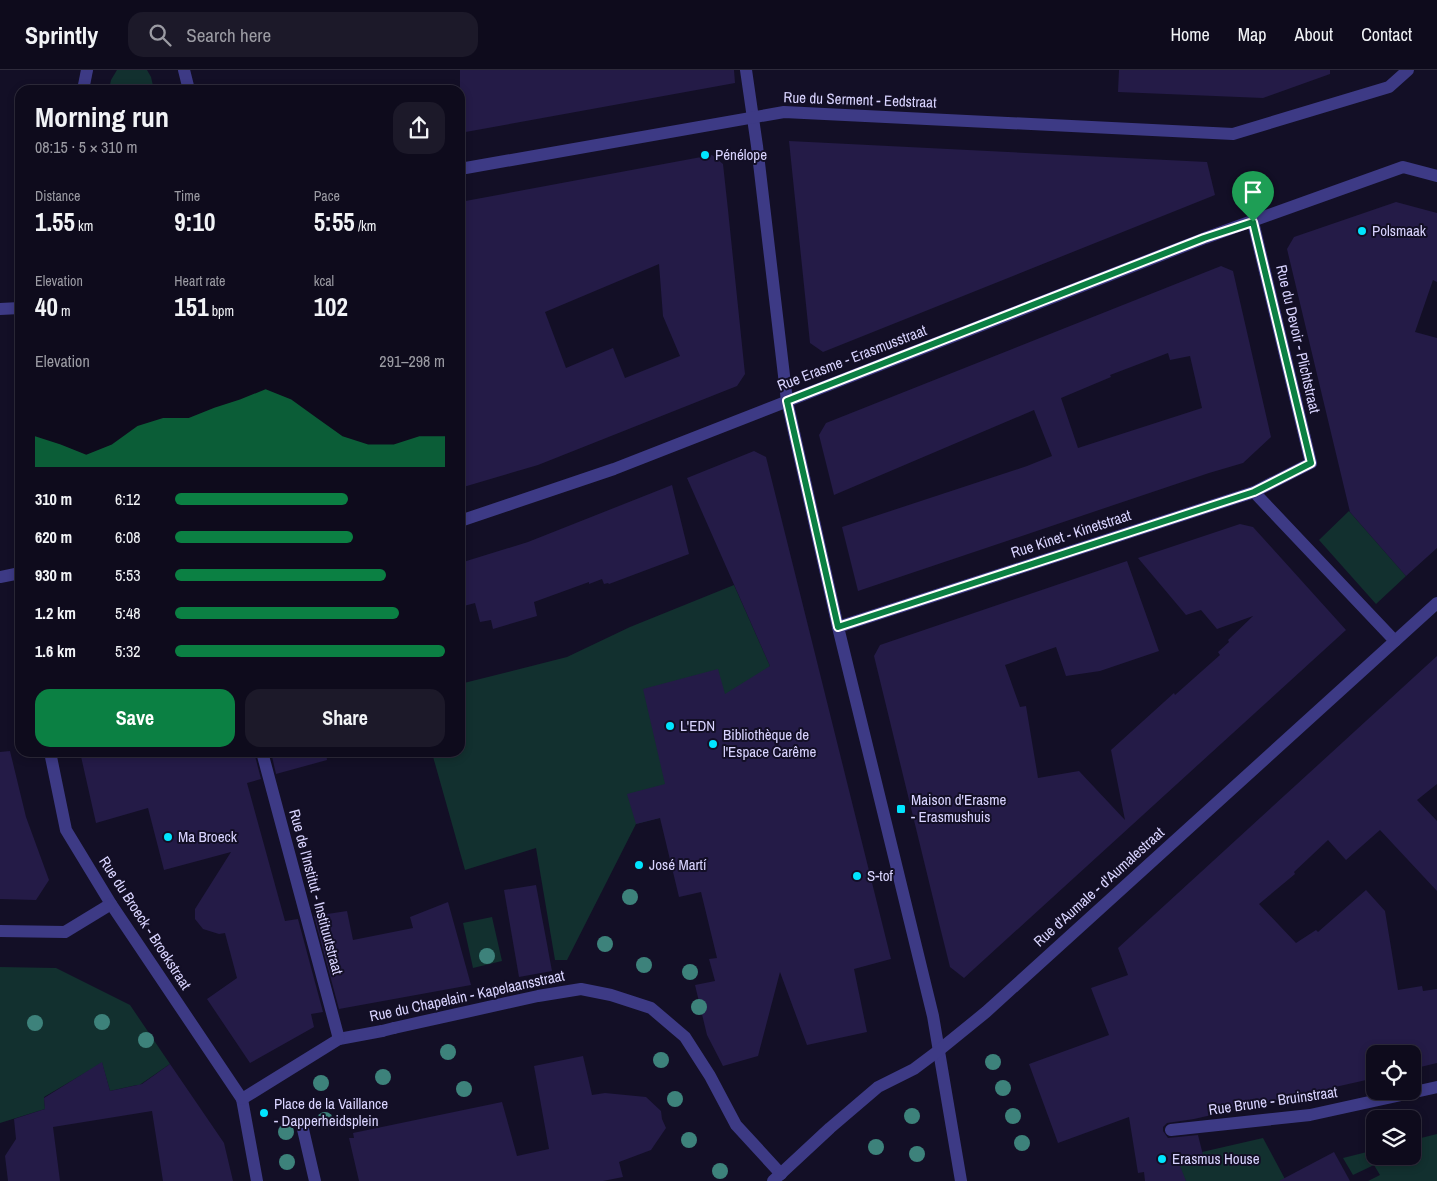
<!DOCTYPE html>
<html lang="en">
<head>
<meta charset="utf-8">
<style>
  :root { --surface:#0e0b1c; --page:#1c1929; --text:#f1f3f6; --muted:#9b9ba3; --line:#2e2b3b; --accent:#0b8043 }
  body { margin:0; font-family:"Archivo Narrow",sans-serif; background:var(--page); color:var(--text); height:100vh; display:flex; flex-direction:column; font-size:19px; white-space:nowrap }
  * { box-sizing:border-box; margin:0 }
  p { font-size:16px; color:var(--muted) }
  .icon { flex:none; width:28px; height:28px; fill:none; stroke:currentColor; stroke-width:2; stroke-linecap:round; stroke-linejoin:round }
  .map { position:relative; flex:1; overflow:hidden }
  .sheet { position:absolute; left:15px; top:15px; width:450px; height:672px; display:flex; flex-direction:column; background:var(--surface); border-radius:15px; box-shadow:0 2px 8px #0003,0 0 0 1px var(--line) }
  .sheet>* { flex:none }
  .fabs { position:absolute; left:1366px; top:975px; display:grid; gap:10px }
  .fabs a { display:grid; place-items:center; width:55px; height:55px; border-radius:10px; background:var(--surface); box-shadow:0 2px 8px #0003,0 0 0 1px var(--line); font-size:25px }
  .pin { position:absolute; display:grid; place-items:center; width:42px; height:42px; color:#fff; margin:-51px -21px; border-radius:50% 50% 50% 0; rotate:-45deg; box-shadow:0 0 5px #0007 }
  .pin .icon { rotate:45deg }
  .round { display:grid; place-items:center; flex:none; width:52px; height:52px; border-radius:15px; background:var(--page) }
  .head { display:flex; align-items:center; justify-content:space-between; height:85px; padding:0 20px }
  h1 { font-size:28px; font-weight:800; line-height:38px }
  .figures { display:grid; grid-template-columns:repeat(3,1fr); gap:8px; height:85px; padding:5px 20px }
  .figures div { display:grid; align-content:center }
  .figures b { font-size:25px; font-weight:800 }
  .figures small { font-size:14px; font-weight:400 }
  .figures p { font-size:14px }
  .chart { height:140px; padding:10px 20px }
  .chart p { display:flex; justify-content:space-between }
  .chart svg { width:100%; height:90px; margin-top:5px; fill:var(--accent); opacity:.7 }
  .primary-button { display:flex; gap:10px; margin-top:auto; padding:10px 20px }
  .primary-button a { flex:1; height:58px; border-radius:15px; background:var(--accent); color:#fff; font-size:20px; font-weight:800; line-height:58px; text-align:center }
  .primary-button a+a { background:var(--page); color:var(--text) }
  ul { padding:0 20px; list-style:none; font-size:16px }
  li { display:grid; grid-template-columns:80px 60px 1fr; align-items:center; height:38px }
  li i { height:12px; border-radius:6px; background:var(--accent) }
  header { display:flex; align-items:center; gap:30px; box-sizing:border-box; height:70px; padding:0 25px; background:var(--surface); border-bottom:1px solid var(--line) }
  header strong { font-size:24px }
  nav { display:flex; gap:28px; margin-inline-start:auto; font-size:18px }
  .search { width:350px; height:45px; background:var(--page); display:flex; align-items:center; gap:12px; box-sizing:border-box; padding:0 18px; border-radius:15px; color:var(--muted); font-size:19px }
  .map>svg:first-child { display:block }
  .green { fill:#12302f }
  .building { fill:#241b47; fill-rule:evenodd }
  .lines { fill:none; stroke-linecap:round; stroke-linejoin:round }
  .service { stroke:#3d3a85; stroke-width:12 }
  .pedestrian { stroke:#3d3a85; stroke-width:12 }
  .minor { stroke:#3d3a85; stroke-width:12 }
  .tertiary { stroke:#3d3a85; stroke-width:12 }
  .tree { fill:#3d827b }
  .route-casing { stroke:#fff; stroke-width:10 }
  .route { stroke:#0b8043; stroke-width:6 }
  .poi-dot { fill:#00e5ff; stroke:#130f26; stroke-width:2 }
  .labels { text-anchor:middle; stroke-width:4; stroke-linejoin:round; paint-order:stroke }
  .street-label { font-size:15px; fill:#d9d4ff; stroke:#130f26 }
  .poi-label { font-size:15px; fill:#d9d4ff; stroke:#130f26; text-anchor:start }
</style>
</head>
<body>
<header>
<strong>Sprintly</strong>
<div class="search"><svg class="icon" aria-label="search" viewBox="0 0 24 24"><circle cx="10" cy="10" r="6"/><path d="M15 15l6 6"/></svg>Search here</div>
<nav><a>Home</a><a>Map</a><a>About</a><a>Contact</a></nav>
</header>
<div class="map">
<svg width="1437" height="1111" viewBox="0 0 1437 1111">
  <rect width="100%" height="100%" fill="#130f26"/>
  <g class="green">
    <path d="M117,0H147L151,7L154,20H109L111,10Z"/>
    <path d="M1349,441L1406,506L1376,534L1319,470Z"/>
    <path d="M734,515L770,596L663,747L636,754L567,890H555L536,778L465,800L432,683L460,682V614L567,587L630,557Z"/>
    <path d="M492,847L502,891L473,898L463,853Z"/>
    <path d="M0,897L56,898L130,935L170,994L138,1016L137,1015L110,1021L102,993L44,1027L45,1039L0,1053Z"/>
    <path d="M1437,1064V1111H1368L1380,1105L1374,1095L1353,1105L1343,1088L1375,1080V1086H1412L1413,1070Z"/>
    <path d="M1263,1068L1286,1111H1186L1172,1092L1203,1085L1202,1082Z"/>
  </g>
  <g class="building">
    <path d="M460,0H734L735,13L460,63Z"/>
    <path d="M1119,0H1330V4L1263,28L1118,22Z"/>
    <path d="M789,71L1207,92L1215,125L823,282L810,273Z"/>
    <path d="M712,85L723,94L728,140L745,304L737,316L538,395L460,418V132ZM659,194L663,246L680,286L625,308L613,278L566,298L545,242Z"/>
    <path d="M1396,132L1437,143V212L1433,210L1415,262L1437,268V478L1406,506L1350,442L1287,179L1294,167Z"/>
    <path d="M1221,196L1233,201L1271,367L1243,393L1209,403L858,521L842,457L1027,396L1052,386L1034,340L834,425L819,365L826,353ZM1168,283L1170,290L1190,286L1202,338L1078,378L1061,328L1111,307L1110,305Z"/>
    <path d="M754,381L766,387L891,889L854,899L867,962L807,975L780,902L758,986L723,996L707,965L695,915L715,911L709,889L717,888L701,822L679,827L660,748L636,754L627,724L665,714L643,619L718,599L725,624L770,596L687,408Z"/>
    <path d="M672,415L689,484L609,514L608,513L604,514L602,509L589,514V512L534,532L537,546L493,559L491,550L480,552L475,533L460,537V493L528,472Z"/>
    <path d="M1240,454L1253,457L1346,560L964,908L950,897L940,857L874,586L880,575L1127,491L1159,581L1100,601L1066,606L1056,577L1005,595L1020,637L1026,636L1038,708L1079,701L1125,750L1111,680L1174,623L1175,625L1220,585L1218,582L1229,572L1228,570L1253,546L1217,559L1201,540L1186,545L1138,488Z"/>
    <path d="M1437,586V714L1417,730L1437,751V821L1380,760L1346,790L1328,770L1294,802L1295,804L1259,834L1296,873L1316,860L1318,862L1366,820L1385,841L1398,920L1422,916L1423,921L1437,919V993L1412,999V984H1375V1008L1194,1049L1167,1053L1163,1057V1061L1168,1068L1198,1065L1203,1085L1178,1091L1186,1111H1145L1144,1102L1138,1103L1129,1047L1058,1073L1029,994L1109,965L1091,918L1128,905L1118,878Z"/>
    <path d="M10,681L26,747L49,810L36,830L0,829V682Z"/>
    <path d="M80,682H254L261,709L247,713L285,851L298,849L323,942L311,944L314,957L250,993L207,929L237,908L225,863L219,864L203,859L195,849V839L231,782L164,800L148,738L96,753Z"/>
    <path d="M271,682H326L327,690L276,704Z"/>
    <path d="M536,815L552,901L519,907L504,820Z"/>
    <path d="M448,832L471,915L339,939L314,846L347,841L353,870L413,858L410,847Z"/>
    <path d="M583,986L592,1025L605,1023L646,1027L661,1041L662,1049L666,1058L651,1080L619,1092L623,1107L603,1111H359L349,1068H354L353,1063L502,1032L517,1086L549,1079L534,996Z"/>
    <path d="M102,992L110,1021L142,1014L170,994L224,1073L233,1111H163L152,1041L53,1057L60,1111H8L5,1086L16,1069L14,1049L45,1039L44,1028Z"/>
    <path d="M1334,1082L1350,1111H1279Z"/>
  </g>
  <g class="lines">
    <g class="service">
      <path d="M394,958L538,926L581,919L611,925L651,938L685,967L710,1006L736,1055L781,1104"/>
      <path d="M339,969L382,961"/>
      <path d="M302,1055L315,1111"/>
    </g>
    <g class="pedestrian">
      <path d="M1254,422L1395,571"/>
      <path d="M382,961L394,958"/>
      <path d="M242,1029L257,1111"/>
    </g>
    <g class="minor">
      <path d="M184,0L189,20"/>
      <path d="M746,0L757,76L787,331L838,557L933,946L961,1111"/>
      <path d="M83,20L87,0"/>
      <path d="M460,99L784,42L1233,64L1389,17L1408,0"/>
      <path d="M0,239L20,238"/>
      <path d="M838,557L1254,422L1311,393L1253,152"/>
      <path d="M50,682L66,760L111,834L242,1029L339,969L262,682"/>
      <path d="M0,861L65,862L111,834"/>
      <path d="M1171,1060L1310,1045L1437,1017"/>
      <path d="M773,1111L830,1058L878,1017L914,999L938,981L986,942L1437,533"/>
    </g>
    <g class="tertiary">
      <path d="M460,451L614,399L1205,168L1403,97L1437,106"/>
      <path d="M0,507L20,503"/>
    </g>
  </g>
  <g class="tree">
    <circle cx="630" cy="827" r="8"/>
    <circle cx="605" cy="874" r="8"/>
    <circle cx="487" cy="886" r="8"/>
    <circle cx="644" cy="895" r="8"/>
    <circle cx="690" cy="902" r="8"/>
    <circle cx="699" cy="937" r="8"/>
    <circle cx="102" cy="952" r="8"/>
    <circle cx="35" cy="953" r="8"/>
    <circle cx="146" cy="970" r="8"/>
    <circle cx="448" cy="982" r="8"/>
    <circle cx="661" cy="990" r="8"/>
    <circle cx="993" cy="992" r="8"/>
    <circle cx="383" cy="1007" r="8"/>
    <circle cx="321" cy="1013" r="8"/>
    <circle cx="1003" cy="1018" r="8"/>
    <circle cx="464" cy="1019" r="8"/>
    <circle cx="675" cy="1029" r="8"/>
    <circle cx="912" cy="1046" r="8"/>
    <circle cx="1013" cy="1046" r="8"/>
    <circle cx="325" cy="1050" r="8"/>
    <circle cx="286" cy="1062" r="8"/>
    <circle cx="689" cy="1070" r="8"/>
    <circle cx="1022" cy="1073" r="8"/>
    <circle cx="876" cy="1077" r="8"/>
    <circle cx="917" cy="1084" r="8"/>
    <circle cx="287" cy="1092" r="8"/>
    <circle cx="720" cy="1101" r="8"/>
  </g>
  <g class="lines">
    <defs>
      <path id="route" d="M1253,152L1311,393L1254,422L838,557L787,331L1204,168Z"/>
    </defs>
    <use href="#route" class="route-casing"/>
    <use href="#route" class="route"/>
  </g>
  <g class="poi-dot">
    <circle cx="705" cy="85" r="5"/>
    <circle cx="1362" cy="161" r="5"/>
    <circle cx="670" cy="656" r="5"/>
    <circle cx="713" cy="674" r="5"/>
    <rect x="896" y="734" width="10" height="10" rx="2.5"/>
    <circle cx="168" cy="767" r="5"/>
    <circle cx="639" cy="795" r="5"/>
    <circle cx="857" cy="806" r="5"/>
    <circle cx="264" cy="1043" r="5"/>
    <circle cx="1162" cy="1089" r="5"/>
  </g>
  <g class="labels">
    <g class="street-label">
      <text transform="translate(860 30) rotate(2)" y="5">Rue du Serment - Eedstraat</text>
      <text transform="translate(1298 269) rotate(77)" y="5">Rue du Devoir - Plichtstraat</text>
      <text transform="translate(852 288) rotate(-21)" y="5">Rue Erasme - Erasmusstraat</text>
      <text transform="translate(1071 464) rotate(-18)" y="5">Rue Kinet - Kinetstraat</text>
      <text transform="translate(1099 817) rotate(-42)" y="5">Rue d'Aumale - d'Aumalestraat</text>
      <text transform="translate(316 822) rotate(75)" y="5">Rue de l'Institut - Instituutstraat</text>
      <text transform="translate(145 853) rotate(57)" y="5">Rue du Broeck - Broekstraat</text>
      <text transform="translate(467 926) rotate(-12)" y="5">Rue du Chapelain - Kapelaansstraat</text>
      <text transform="translate(1273 1031) rotate(-8)" y="5">Rue Brune - Bruinstraat</text>
    </g>
    <g class="poi-label">
      <text x="715" y="90">Pénélope</text>
      <text x="1372" y="166">Polsmaak</text>
      <text x="680" y="661">L'EDN</text>
      <text x="723" y="670">Bibliothèque de<tspan x="723" dy="17">l'Espace Carême</tspan></text>
      <text x="911" y="735">Maison d'Erasme<tspan x="911" dy="17">- Erasmushuis</tspan></text>
      <text x="178" y="772">Ma Broeck</text>
      <text x="649" y="800">José Martí</text>
      <text x="867" y="811">S-tof</text>
      <text x="274" y="1039">Place de la Vaillance<tspan x="274" dy="17">- Dapperheidsplein</tspan></text>
      <text x="1172" y="1094">Erasmus House</text>
    </g>
  </g>
</svg>
<div class="fabs">
<a><svg class="icon" aria-label="locate" viewBox="0 0 24 24"><circle cx="12" cy="12" r="6"/><path d="M12 2v4M12 18v4M2 12h4M18 12h4"/></svg></a>
<a><svg class="icon" aria-label="layers" viewBox="0 0 24 24"><path d="M12 4l9 5-9 5-9-5zM3 14l9 5 9-5"/></svg></a>
</div>
<div class="pin" style="left:1253px;top:152px;background:#1e9e55"><svg class="icon" aria-label="arrive" viewBox="0 0 24 24"><path d="M6 21V4h12l-3 4 3 4H6"/></svg></div>
<section class="sheet">
<div class="head"><div><h1>Morning run</h1><p>08:15 · 5 × 310 m</p></div><a class="round"><svg class="icon" aria-label="share" viewBox="0 0 24 24"><path d="M12 15V3M7 8l5-5 5 5M5 13v7h14v-7"/></svg></a></div>
<div class="figures">
<div><p>Distance</p><b>1.55<small> km</small></b></div>
<div><p>Time</p><b>9:10</b></div>
<div><p>Pace</p><b>5:55<small> /km</small></b></div>
</div>
<div class="figures">
<div><p>Elevation</p><b>40<small> m</small></b></div>
<div><p>Heart rate</p><b>151<small> bpm</small></b></div>
<div><p>kcal</p><b>102</b></div>
</div>
<div class="chart"><p><span>Elevation</span>291–298 m</p>
<svg viewBox="0 0 160 44" preserveAspectRatio="none"><path d="M0 44V29L10 33L20 38L30 33L40 24L50 20L60 20L70 15L80 11L90 6L100 11L110 20L120 29L130 33L140 33L150 29L160 29V44z"/></svg>
</div>
<ul>
<li><b>310 m</b>6:12<i style="width:64%"></i></li>
<li><b>620 m</b>6:08<i style="width:66%"></i></li>
<li><b>930 m</b>5:53<i style="width:78%"></i></li>
<li><b>1.2 km</b>5:48<i style="width:83%"></i></li>
<li><b>1.6 km</b>5:32<i style="width:100%"></i></li>
</ul>
<div class="primary-button"><a>Save</a><a>Share</a></div>
</section>
</div>
</body>
</html>
